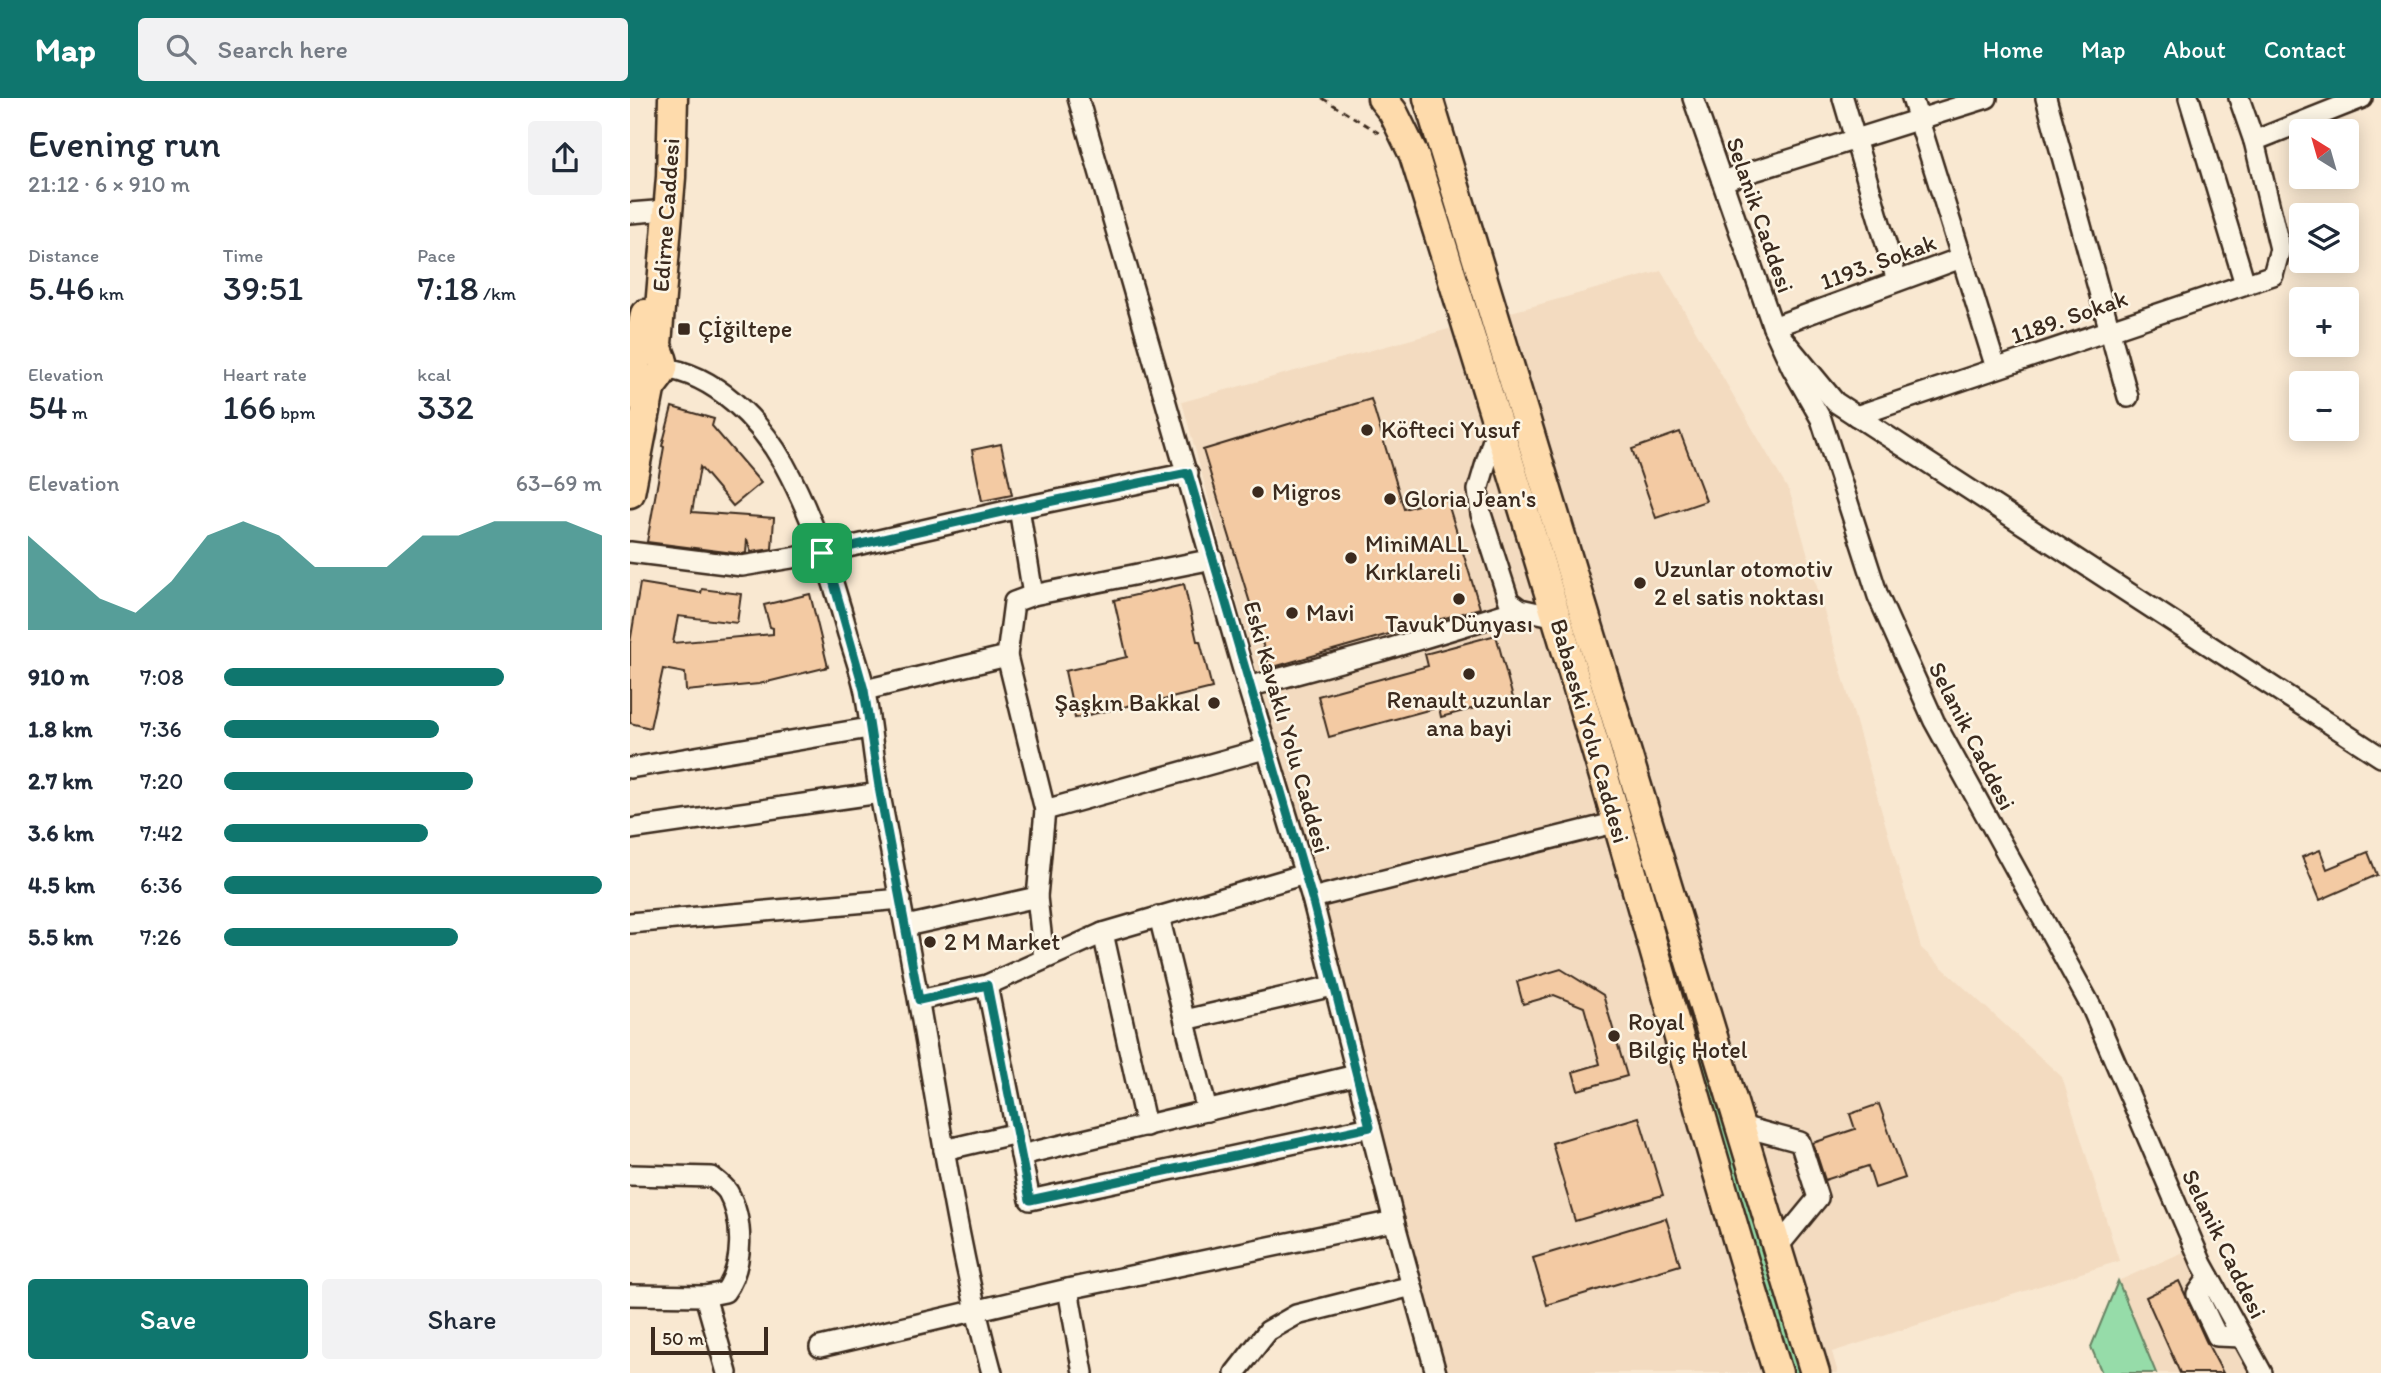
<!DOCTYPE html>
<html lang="en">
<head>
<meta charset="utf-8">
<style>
  :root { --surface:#fff; --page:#f2f2f3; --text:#1f2937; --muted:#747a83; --accent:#0f766e }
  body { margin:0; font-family:Itim,sans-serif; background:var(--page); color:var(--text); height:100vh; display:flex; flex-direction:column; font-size:26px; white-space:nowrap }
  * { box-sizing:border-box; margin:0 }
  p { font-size:23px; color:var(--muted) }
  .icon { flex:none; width:38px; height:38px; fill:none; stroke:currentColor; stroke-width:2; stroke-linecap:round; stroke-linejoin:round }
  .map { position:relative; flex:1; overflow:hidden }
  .sheet { display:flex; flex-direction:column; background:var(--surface); width:630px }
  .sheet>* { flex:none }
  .needle { width:46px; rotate:323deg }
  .fabs { position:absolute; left:1659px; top:21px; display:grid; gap:14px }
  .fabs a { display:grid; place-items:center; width:70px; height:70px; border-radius:7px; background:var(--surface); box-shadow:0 4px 18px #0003; font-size:35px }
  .scale { position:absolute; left:21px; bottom:18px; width:117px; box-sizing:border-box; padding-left:7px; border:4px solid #3b2a1e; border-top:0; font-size:19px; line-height:24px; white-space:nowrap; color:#3b2a1e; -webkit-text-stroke:5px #fcf5e5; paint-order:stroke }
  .pin { position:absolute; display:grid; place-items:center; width:60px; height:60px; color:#fff; margin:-30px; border-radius:14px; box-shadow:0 4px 10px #0006 }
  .round { display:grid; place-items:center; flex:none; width:74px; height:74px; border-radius:7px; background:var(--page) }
  .overview { display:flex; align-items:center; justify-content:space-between; height:119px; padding:0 28px }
  h1 { font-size:38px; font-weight:600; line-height:52px }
  .metrics { display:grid; grid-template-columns:repeat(3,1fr); gap:10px; height:119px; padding:7px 28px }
  .metrics div { display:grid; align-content:center }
  .metrics b { font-size:35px; font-weight:600 }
  .metrics small { font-size:19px; font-weight:400 }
  .metrics p { font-size:19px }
  .chart { height:196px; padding:14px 28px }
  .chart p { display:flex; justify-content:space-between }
  .chart svg { width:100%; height:126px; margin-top:7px; fill:var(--accent); opacity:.7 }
  .primary-button { display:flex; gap:14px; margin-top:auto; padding:14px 28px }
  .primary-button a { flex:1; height:80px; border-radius:7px; background:var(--accent); color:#fff; font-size:28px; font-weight:600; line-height:80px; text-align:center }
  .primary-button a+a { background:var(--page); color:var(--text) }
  ul { padding:0 28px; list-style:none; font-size:23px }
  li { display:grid; grid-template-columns:112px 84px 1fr; align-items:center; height:52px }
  li i { height:18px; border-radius:9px; background:var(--accent) }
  header { display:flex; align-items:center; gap:42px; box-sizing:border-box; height:98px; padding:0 35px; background:var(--accent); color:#fff }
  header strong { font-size:33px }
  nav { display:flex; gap:38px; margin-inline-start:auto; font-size:24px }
  .search { width:490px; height:63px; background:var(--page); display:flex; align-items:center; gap:18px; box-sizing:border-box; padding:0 24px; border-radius:7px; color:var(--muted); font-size:26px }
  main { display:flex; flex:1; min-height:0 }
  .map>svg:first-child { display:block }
  .built { fill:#f3dbc0 }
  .green { fill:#96dca9; stroke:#688364; stroke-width:2 }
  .building { fill:#f3caa3; stroke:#3b2a1e; stroke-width:2 }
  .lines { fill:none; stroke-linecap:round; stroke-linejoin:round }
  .minor-casing { stroke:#3b2a1e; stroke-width:24 }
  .highway-casing { stroke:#3b2a1e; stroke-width:33 }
  .path { stroke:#3b2a1e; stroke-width:2.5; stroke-dasharray:7 5; stroke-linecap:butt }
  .minor { stroke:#fcf5e5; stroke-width:19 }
  .highway { stroke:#fedbac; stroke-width:28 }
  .route-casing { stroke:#fff; stroke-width:14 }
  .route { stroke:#0f766e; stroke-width:9 }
  .poi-dot { fill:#3b2a1e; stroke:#fcf5e5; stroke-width:2.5 }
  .labels { text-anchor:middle; stroke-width:5; stroke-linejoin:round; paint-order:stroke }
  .street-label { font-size:24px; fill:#3b2a1e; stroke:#fcf5e5 }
  .poi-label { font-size:24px; fill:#3b2a1e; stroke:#fcf5e5; text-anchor:start }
</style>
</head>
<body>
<header>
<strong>Map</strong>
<div class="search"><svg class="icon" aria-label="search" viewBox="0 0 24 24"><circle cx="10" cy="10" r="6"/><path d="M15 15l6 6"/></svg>Search here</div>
<nav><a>Home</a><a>Map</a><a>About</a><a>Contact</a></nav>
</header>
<main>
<section class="sheet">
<div class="overview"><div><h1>Evening run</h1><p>21:12 · 6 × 910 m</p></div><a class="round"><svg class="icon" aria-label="share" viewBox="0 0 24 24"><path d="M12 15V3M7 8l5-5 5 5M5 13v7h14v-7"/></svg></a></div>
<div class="metrics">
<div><p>Distance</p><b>5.46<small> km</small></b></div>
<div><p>Time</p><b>39:51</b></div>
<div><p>Pace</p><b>7:18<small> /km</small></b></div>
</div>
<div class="metrics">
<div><p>Elevation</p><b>54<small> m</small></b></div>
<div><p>Heart rate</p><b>166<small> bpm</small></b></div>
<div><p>kcal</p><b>332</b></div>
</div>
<div class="chart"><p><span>Elevation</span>63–69 m</p>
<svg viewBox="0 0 160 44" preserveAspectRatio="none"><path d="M0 44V11L10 22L20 33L30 38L40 27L50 11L60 6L70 11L80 22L90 22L100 22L110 11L120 11L130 6L140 6L150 6L160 11V44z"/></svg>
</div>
<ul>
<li><b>910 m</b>7:08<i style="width:74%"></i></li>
<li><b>1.8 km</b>7:36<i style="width:57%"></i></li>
<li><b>2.7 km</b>7:20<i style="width:66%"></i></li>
<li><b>3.6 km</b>7:42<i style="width:54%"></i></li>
<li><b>4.5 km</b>6:36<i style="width:100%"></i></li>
<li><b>5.5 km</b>7:26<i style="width:62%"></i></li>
</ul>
<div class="primary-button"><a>Save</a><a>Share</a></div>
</section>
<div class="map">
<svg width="1751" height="1275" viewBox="0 0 1751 1275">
  <rect width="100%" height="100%" fill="#f9e8d1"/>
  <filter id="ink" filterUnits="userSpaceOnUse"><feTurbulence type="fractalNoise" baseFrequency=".0143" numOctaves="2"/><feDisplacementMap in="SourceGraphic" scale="14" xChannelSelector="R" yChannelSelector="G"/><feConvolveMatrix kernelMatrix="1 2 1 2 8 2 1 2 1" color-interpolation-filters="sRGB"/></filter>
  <g filter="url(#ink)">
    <g class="built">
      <path d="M1031,173L1160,395L1291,850L1432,979L1489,1163L1202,1254L1208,1275H807L726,977L632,594L552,304Z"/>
      <path d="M1558,1152L1625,1275H1526L1488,1183Z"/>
    </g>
    <g class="green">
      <path d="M807,84L864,264L1173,1275H1161Z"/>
      <path d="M1488,1183L1526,1275H1472L1461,1249Z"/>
    </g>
    <g class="building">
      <path d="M741,301L774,411L816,399L850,510L640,570L573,352Z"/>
      <path d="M42,309L84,321L82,328L131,385L103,408L70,369L62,414L144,420L142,451L121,454L117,441L116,455L112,456L17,444L34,349L32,348Z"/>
      <path d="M1050,334L1076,403L1026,420L1002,351Z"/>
      <path d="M371,346L382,397L352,403L342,352Z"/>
      <path d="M10,485L71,495L72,491L111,496L107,525L48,518L43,545L143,536V530L140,529L134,507L180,496L198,569L129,586L56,593L55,575L33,571L20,630L0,625V545Z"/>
      <path d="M554,486L567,543H570L582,590L521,605L520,603L445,620L435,573L497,559L484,502Z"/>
      <path d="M866,537L883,600L811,619L809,609L699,639L688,598L798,568L795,556Z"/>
      <path d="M1690,752L1697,771L1738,754L1747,777L1690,802L1672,759Z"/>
      <path d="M931,871L973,897L997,978L948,992L943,974L970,966L954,909L924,897L893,906L887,884Z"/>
      <path d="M1249,1006L1275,1080L1245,1090L1238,1068L1195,1082L1183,1045L1225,1031L1220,1016Z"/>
      <path d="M1009,1019L1033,1097L945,1123L922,1045Z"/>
      <path d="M1036,1120L1050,1167L917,1207L903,1160Z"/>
      <path d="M1549,1183L1576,1243L1593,1275H1550L1516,1199Z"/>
    </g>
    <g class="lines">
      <defs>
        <g id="minor">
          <path d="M448,0L618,589L682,800L764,1123L806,1275"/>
          <path d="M1063,0L1143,229L1162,270L1191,321L1248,498L1304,623L1462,910L1572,1166L1632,1275"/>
          <path d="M1213,0L1267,183"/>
          <path d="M1282,0L1366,270"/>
          <path d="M1416,0L1498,299"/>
          <path d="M1559,0L1615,186"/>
          <path d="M1624,43L1732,0"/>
          <path d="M1092,83L1357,0"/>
          <path d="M0,115L25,113"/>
          <path d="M1331,160L1143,229L1205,304L1751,659"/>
          <path d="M33,270C85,276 130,323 154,366C183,419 202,478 218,536C224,555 231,574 235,594C241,628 244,663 250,697C266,780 282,863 296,946C315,1056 332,1167 362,1275"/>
          <path d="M1226,318L1643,177L1650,151L1624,43L1609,0"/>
          <path d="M867,328L848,392L851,416L879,503L890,511L927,519"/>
          <path d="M389,410L403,497"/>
          <path d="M0,454L112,468L192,455L389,410L558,375"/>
          <path d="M377,558L415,712L638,650"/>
          <path d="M618,589L751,553L890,511"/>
          <path d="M235,592L377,558L384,504L403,497L583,461"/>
          <path d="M0,670L239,630"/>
          <path d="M0,731L250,695"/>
          <path d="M407,799L415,712"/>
          <path d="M682,800L988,724"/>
          <path d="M529,818L577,1013"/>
          <path d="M0,825L271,801"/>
          <path d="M276,828L407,799L414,861"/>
          <path d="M473,835L516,1028"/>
          <path d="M357,887L400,1102L740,1029"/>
          <path d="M289,902L357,887L473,835L675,776"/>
          <path d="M555,922L703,888"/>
          <path d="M1111,1028L1170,1044L1188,1100L1147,1150"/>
          <path d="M314,1052L387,1035"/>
          <path d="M391,1057L726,977"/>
          <path d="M0,1077L82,1079C87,1083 94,1088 98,1094C114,1122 114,1168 95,1194L75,1198L0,1197"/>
          <path d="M1579,1179L1567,1196L1587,1238L1612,1239"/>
          <path d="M438,1191L453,1275"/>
          <path d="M75,1198L97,1275"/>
          <path d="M190,1249L438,1191L764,1123"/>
          <path d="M605,1275L638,1233L666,1217L782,1188"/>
        </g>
        <g id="highway">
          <path d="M752,0L763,14L784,57C853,278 922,500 987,723C1041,907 1090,1092 1148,1275"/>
          <path d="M798,0L1185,1275"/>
          <path d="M0,297L15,216"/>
          <path d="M0,395L20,292C24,282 36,275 33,264C32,258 28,253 27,246L41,79L43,0"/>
        </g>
      </defs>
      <use href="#minor" class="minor-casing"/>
      <use href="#highway" class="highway-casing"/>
      <path class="path" d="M692,0L749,35"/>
      <use href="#minor" class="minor"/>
      <use href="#highway" class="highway"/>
    </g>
  </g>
  <g class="lines" filter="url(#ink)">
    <defs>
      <path id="route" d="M558,375L682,800L740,1029L400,1102L357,887L289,902L250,695L234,592L204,486L192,455L389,410Z"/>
    </defs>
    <use href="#route" class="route-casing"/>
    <use href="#route" class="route"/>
  </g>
  <g class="poi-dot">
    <rect x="47" y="224" width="14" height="14" rx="3.5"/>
    <circle cx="737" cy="332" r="7"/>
    <circle cx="628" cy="394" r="7"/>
    <circle cx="760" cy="401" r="7"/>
    <circle cx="721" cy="460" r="7"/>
    <circle cx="1010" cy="485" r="7"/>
    <circle cx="829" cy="501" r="7"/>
    <circle cx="662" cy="515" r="7"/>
    <circle cx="839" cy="576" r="7"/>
    <circle cx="584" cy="605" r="7"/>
    <circle cx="300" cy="844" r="7"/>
    <circle cx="984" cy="938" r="7"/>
  </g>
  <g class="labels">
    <g class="street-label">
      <text transform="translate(36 117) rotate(-86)" y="8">Edirne Caddesi</text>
      <text transform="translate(1130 117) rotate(71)" y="8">Selanik Caddesi</text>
      <text transform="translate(1248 164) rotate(-20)" y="8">1193. Sokak</text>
      <text transform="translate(1439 219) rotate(-19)" y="8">1189. Sokak</text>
      <text transform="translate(657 629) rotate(74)" y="8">Eski Kavaklı Yolu Caddesi</text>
      <text transform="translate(960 633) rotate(74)" y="8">Babaeski Yolu Caddesi</text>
      <text transform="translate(1342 638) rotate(63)" y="8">Selanik Caddesi</text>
      <text transform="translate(1594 1146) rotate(64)" y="8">Selanik Caddesi</text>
    </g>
    <g class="poi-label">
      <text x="68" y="239">Çİğiltepe</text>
      <text x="751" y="340">Köfteci Yusuf</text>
      <text x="642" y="402">Migros</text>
      <text x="774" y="409">Gloria Jean's</text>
      <text x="735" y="454">MiniMALL<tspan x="735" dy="28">Kırklareli</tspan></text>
      <text x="1024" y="479">Uzunlar otomotiv<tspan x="1024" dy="28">2 el satis noktası</tspan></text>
      <text x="676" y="523">Mavi</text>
      <text x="829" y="534" text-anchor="middle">Tavuk Dünyası</text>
      <text x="839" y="610" text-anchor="middle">Renault uzunlar<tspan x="839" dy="28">ana bayi</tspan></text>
      <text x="570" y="613" text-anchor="end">Şaşkın Bakkal</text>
      <text x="314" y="852">2 M Market</text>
      <text x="998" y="932">Royal<tspan x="998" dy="28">Bilgiç Hotel</tspan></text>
    </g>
  </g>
</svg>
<div class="fabs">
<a><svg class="needle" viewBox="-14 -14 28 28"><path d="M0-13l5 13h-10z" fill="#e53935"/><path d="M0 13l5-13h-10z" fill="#747a83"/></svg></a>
<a><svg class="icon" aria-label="layers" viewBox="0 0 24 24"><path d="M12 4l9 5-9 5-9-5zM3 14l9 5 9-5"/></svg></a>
<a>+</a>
<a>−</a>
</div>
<div class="scale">50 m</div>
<div class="pin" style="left:192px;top:455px;background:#1e9e55"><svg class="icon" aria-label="arrive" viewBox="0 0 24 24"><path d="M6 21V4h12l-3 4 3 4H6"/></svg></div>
</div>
</main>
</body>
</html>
